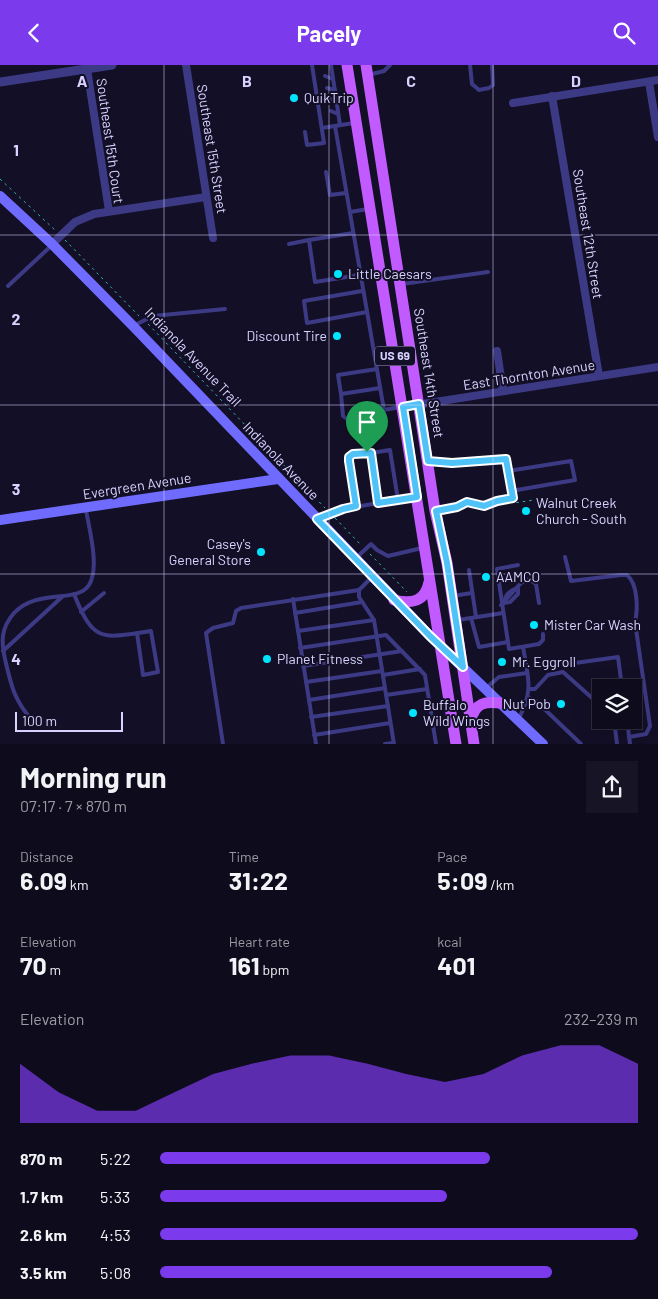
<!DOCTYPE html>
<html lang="en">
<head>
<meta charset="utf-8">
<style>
  :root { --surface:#0e0b1c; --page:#171425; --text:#f1f3f6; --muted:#9b9ba3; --line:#2e2b3b; --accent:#7c3aed }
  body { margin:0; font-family:Barlow,sans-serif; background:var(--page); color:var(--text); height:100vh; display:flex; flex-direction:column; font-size:19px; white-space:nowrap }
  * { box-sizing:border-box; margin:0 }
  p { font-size:16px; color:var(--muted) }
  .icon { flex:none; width:28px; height:28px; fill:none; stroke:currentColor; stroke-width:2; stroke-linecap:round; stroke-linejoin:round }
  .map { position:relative; height:679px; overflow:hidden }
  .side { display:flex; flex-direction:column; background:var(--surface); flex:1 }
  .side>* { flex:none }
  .tools { position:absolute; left:592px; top:614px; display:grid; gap:10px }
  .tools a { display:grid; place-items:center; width:50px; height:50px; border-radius:0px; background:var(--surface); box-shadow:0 5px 20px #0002,0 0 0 1px var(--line); font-size:25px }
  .scale { position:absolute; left:15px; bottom:12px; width:108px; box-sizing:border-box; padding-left:5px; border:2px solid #d9d4ff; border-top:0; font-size:14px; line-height:18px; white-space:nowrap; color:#d9d4ff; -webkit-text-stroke:4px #130f26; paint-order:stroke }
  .pin { position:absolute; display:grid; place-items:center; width:42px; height:42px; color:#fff; margin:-51px -21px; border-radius:50% 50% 50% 0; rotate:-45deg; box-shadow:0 0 5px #0007 }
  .pin .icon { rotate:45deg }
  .round { display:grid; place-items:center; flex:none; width:52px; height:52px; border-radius:0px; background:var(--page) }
  .overview { display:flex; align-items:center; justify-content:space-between; height:85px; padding:0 20px }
  h1 { font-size:28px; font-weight:700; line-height:38px }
  .metrics { display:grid; grid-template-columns:repeat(3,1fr); gap:8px; height:85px; padding:5px 20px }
  .metrics div { display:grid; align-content:center }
  .metrics b { font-size:25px; font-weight:700 }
  .metrics small { font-size:14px; font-weight:400 }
  .metrics p { font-size:14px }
  .chart { height:140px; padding:10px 20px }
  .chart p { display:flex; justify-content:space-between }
  .chart svg { width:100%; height:90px; margin-top:5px; fill:var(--accent); opacity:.7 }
  ul { padding:0 20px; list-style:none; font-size:16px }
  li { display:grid; grid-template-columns:80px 60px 1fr; align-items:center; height:38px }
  li i { height:12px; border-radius:6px; background:var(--accent) }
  header { display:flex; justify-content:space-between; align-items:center; height:65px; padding:0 20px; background:var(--accent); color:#fff; font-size:22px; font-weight:700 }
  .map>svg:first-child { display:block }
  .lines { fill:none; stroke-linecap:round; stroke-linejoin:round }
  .path { stroke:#2fb8b0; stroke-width:1; stroke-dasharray:2.5 4; stroke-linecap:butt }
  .service { stroke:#3d3a85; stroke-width:4 }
  .minor { stroke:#3d3a85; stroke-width:8 }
  .tertiary { stroke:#3d3a85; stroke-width:9 }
  .secondary { stroke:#6f6bff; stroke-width:10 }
  .primary { stroke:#c25bff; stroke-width:11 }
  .route-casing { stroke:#fff; stroke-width:10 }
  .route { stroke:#4fc3f7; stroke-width:6 }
  .grid { fill:none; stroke:#d9d4ff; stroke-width:1; stroke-opacity:0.55 }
  .poi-dot { fill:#00e5ff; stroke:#130f26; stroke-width:2 }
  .labels { text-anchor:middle; stroke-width:4; stroke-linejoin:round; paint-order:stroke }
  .shield { fill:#130f26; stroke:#9e99be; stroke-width:1 }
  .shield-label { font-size:12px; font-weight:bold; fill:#d9d4ff }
  .poi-label { font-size:14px; fill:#d9d4ff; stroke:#130f26; text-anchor:start }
  .street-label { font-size:14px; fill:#d9d4ff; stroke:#130f26 }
  .grid-label { font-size:16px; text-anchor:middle; font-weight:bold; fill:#d9d4ff; stroke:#130f26; stroke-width:4; stroke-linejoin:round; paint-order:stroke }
</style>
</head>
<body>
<header><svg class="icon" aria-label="back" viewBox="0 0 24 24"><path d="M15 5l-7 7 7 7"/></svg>Pacely<svg class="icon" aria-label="search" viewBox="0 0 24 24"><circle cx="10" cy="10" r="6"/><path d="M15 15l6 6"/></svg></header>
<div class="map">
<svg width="658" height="679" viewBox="0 0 658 679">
  <rect width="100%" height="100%" fill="#130f26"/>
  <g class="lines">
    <g class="path">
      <path d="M0,114L55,165"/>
      <path d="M65,175L139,251"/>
      <path d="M148,259L325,443"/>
      <path d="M513,434L514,438L534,435"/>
      <path d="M445,444L471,437C484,444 498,435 513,433"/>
      <path d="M335,453L362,481"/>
      <path d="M370,489L407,527"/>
    </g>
    <g class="service">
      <path d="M331,0L340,60"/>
      <path d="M470,0L472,19L479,25L489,23L493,20L492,0"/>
      <path d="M368,10L384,6L390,0"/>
      <path d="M325,11L333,14"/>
      <path d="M327,23L335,25"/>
      <path d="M328,33L336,36"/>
      <path d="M331,46L338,49"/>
      <path d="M335,61L384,345L400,342"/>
      <path d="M322,63L354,58"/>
      <path d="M305,67L307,80L324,78L312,0"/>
      <path d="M326,107L330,130L346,128"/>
      <path d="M350,147L368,144"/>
      <path d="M353,168L309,175L315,217L359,210"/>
      <path d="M289,179L309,175"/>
      <path d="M402,219L488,207"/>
      <path d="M8,221L51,181"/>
      <path d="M362,226L304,236L307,258L367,247"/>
      <path d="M133,261L153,251L225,244"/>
      <path d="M376,297L393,294"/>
      <path d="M377,304L338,310L341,329L380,323"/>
      <path d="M341,329L343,351L347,354L383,349L384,345"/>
      <path d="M430,396L452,398L506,394L511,426L575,415L571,396L508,406"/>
      <path d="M378,438L371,388L390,385L398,435"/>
      <path d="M356,441L349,392L353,389L371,388"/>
      <path d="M319,453L343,444L414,432"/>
      <path d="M565,492L571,516L621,510H627C638,519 638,544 635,557L650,661L646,669L629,672"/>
      <path d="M356,493L371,479L377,485L388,491L422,483"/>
      <path d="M518,500L497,504L509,584L539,579L543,575V569"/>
      <path d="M469,505L476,552"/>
      <path d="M372,512L359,525V532L374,555L394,679"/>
      <path d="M74,529C94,579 102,573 151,566L158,607L143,610L137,568"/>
      <path d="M452,531L472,528"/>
      <path d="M293,534L316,679"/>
      <path d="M504,538L510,537L518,529V524"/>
      <path d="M504,538C505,530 510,525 518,523"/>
      <path d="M501,540L521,518L529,514L536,519L539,538"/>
      <path d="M81,547L104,528"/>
      <path d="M295,548L362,537"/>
      <path d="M471,553L479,582L508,577"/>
      <path d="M458,555L503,548"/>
      <path d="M298,566L374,555"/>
      <path d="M300,583L386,570L425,610L436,679"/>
      <path d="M3,586L63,531"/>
      <path d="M575,598L618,592L622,622"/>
      <path d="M303,601L402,586"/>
      <path d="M383,610L420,604"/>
      <path d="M306,617L382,606"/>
      <path d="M486,623L499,612L527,608"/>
      <path d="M529,624H535L548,610L563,607L601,641"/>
      <path d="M386,630L427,624"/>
      <path d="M529,633L536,636L581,679"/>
      <path d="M309,635L385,623"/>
      <path d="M311,652L388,641"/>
      <path d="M519,653C534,625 528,612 523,582"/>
      <path d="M32,655C14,635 11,620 5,594C1,576 1,563 14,548C37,523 77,539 89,520C100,503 89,463 86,445"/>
      <path d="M614,655L617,679"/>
      <path d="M627,655L630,679"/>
      <path d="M314,670L390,658"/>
      <path d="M223,679L206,568L213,563L233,558L236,546L241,543L359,525"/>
      <path d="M385,679L393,678"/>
    </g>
    <g class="minor">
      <path d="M186,0L213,173"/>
      <path d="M87,4L109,146"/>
      <path d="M649,17L658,72"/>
      <path d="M552,31L599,311"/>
      <path d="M513,38L658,15"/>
      <path d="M52,179L75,157L94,149L206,132"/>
      <path d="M497,286L503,326"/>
      <path d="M403,342L658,302"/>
    </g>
    <path class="tertiary" d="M0,17L112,0"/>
    <g class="secondary">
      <path d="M0,131L52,179L133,261L430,571L543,679"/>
      <path d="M0,455L278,414"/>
    </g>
    <g class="primary">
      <path d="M347,0L456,679"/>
      <path d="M366,0L435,446L447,498L474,679"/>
      <path d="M394,535C412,539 425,537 429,517"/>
      <path d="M471,655C475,638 485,636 501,638"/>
    </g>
  </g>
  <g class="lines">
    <defs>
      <path id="route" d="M419,339L428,396L452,398L506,394L513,433L497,436L484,441L467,437L457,442L436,446L447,498L463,602L430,571L317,454L343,444L356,441L349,396V392L353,389L371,388L378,438L417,432L403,342Z"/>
    </defs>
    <use href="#route" class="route-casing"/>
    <use href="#route" class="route"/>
  </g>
  <path class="grid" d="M164,0V679M329,0V679M493,0V679M0,170H658M0,340H658M0,509H658"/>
  <g class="poi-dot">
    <circle cx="294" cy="33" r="5"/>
    <circle cx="338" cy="209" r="5"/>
    <circle cx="337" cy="271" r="5"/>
    <circle cx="526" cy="446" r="5"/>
    <circle cx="261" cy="487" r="5"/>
    <circle cx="486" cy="512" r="5"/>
    <circle cx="534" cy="560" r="5"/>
    <circle cx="267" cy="594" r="5"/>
    <circle cx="502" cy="597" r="5"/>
    <circle cx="561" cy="639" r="5"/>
    <circle cx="413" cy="648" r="5"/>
  </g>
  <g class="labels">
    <rect class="shield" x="375" y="281.5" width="40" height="19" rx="4"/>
    <g class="shield-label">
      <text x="395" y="295">US 69</text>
    </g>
    <g class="poi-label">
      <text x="304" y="38">QuikTrip</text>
      <text x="348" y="214">Little Caesars</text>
      <text x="327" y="276" text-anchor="end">Discount Tire</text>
      <text x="536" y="443">Walnut Creek<tspan x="536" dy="16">Church - South</tspan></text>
      <text x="251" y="484" text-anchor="end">Casey's<tspan x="251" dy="16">General Store</tspan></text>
      <text x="496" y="517">AAMCO</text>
      <text x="544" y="565">Mister Car Wash</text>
      <text x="277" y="599">Planet Fitness</text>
      <text x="512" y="602">Mr. Eggroll</text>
      <text x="551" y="644" text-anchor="end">Nut Pob</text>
      <text x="423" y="645">Buffalo<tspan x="423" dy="16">Wild Wings</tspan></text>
    </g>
    <g class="street-label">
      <text transform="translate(110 76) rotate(82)" y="5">Southeast 15th Court</text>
      <text transform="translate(212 84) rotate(81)" y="5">Southeast 15th Street</text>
      <text transform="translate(588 169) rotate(81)" y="5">Southeast 12th Street</text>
      <text transform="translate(193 292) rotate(46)" y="5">Indianola Avenue Trail</text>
      <text transform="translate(429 308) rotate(81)" y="5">Southeast 14th Street</text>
      <text transform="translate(529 310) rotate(-9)" y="5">East Thornton Avenue</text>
      <text transform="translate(281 396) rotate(46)" y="5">Indianola Avenue</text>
      <text transform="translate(137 421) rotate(-9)" y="5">Evergreen Avenue</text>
    </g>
  </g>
  <g class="grid-label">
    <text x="82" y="22">A</text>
    <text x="247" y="22">B</text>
    <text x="411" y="22">C</text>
    <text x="576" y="22">D</text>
    <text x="16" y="91">1</text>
    <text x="16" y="260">2</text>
    <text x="16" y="430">3</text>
    <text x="16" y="600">4</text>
  </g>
</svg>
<div class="tools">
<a><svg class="icon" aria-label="layers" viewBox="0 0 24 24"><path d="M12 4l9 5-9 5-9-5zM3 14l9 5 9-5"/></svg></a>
</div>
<div class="scale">100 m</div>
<div class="pin" style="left:367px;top:387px;background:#1e9e55"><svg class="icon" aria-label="arrive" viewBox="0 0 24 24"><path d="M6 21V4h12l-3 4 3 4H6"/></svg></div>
</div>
<section class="side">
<div class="overview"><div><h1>Morning run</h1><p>07:17 · 7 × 870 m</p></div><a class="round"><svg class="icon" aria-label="share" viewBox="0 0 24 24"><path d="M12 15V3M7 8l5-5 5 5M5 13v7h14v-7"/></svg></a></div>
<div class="metrics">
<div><p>Distance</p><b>6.09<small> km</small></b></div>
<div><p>Time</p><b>31:22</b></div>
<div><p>Pace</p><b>5:09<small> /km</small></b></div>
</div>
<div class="metrics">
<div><p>Elevation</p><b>70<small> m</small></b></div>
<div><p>Heart rate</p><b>161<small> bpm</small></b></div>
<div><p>kcal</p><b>401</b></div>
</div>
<div class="chart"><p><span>Elevation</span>232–239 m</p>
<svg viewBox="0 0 160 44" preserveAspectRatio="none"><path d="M0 44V15L10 29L20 38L30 38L40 29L50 20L60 15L70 11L80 11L90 15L100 20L110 24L120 20L130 11L140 6L150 6L160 15V44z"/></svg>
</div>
<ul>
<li><b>870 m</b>5:22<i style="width:69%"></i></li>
<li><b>1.7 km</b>5:33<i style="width:60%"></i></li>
<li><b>2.6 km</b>4:53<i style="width:100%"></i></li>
<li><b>3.5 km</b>5:08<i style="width:82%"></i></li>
</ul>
</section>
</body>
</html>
